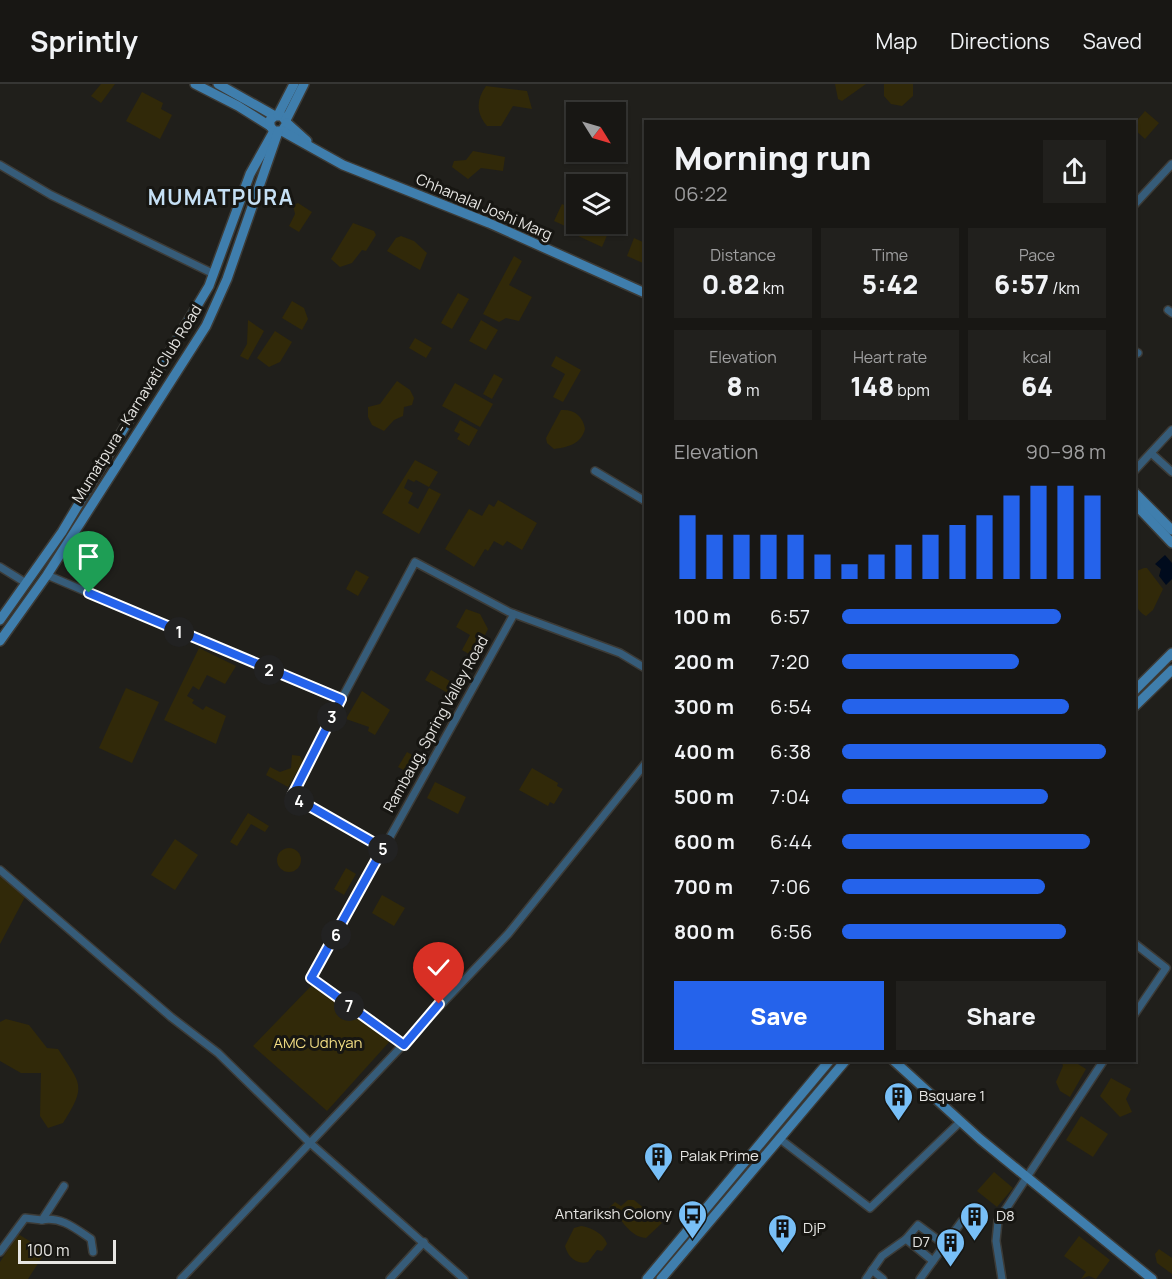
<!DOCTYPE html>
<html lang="en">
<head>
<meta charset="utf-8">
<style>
  :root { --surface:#181714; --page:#21201d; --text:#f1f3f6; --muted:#9f9fa0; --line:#363634; --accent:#2563eb }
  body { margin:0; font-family:Manrope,sans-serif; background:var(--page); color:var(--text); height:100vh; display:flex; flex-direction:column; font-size:22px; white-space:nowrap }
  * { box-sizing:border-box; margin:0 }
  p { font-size:20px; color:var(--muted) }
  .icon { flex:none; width:33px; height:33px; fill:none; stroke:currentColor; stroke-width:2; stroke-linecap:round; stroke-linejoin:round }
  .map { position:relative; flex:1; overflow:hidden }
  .sheet { position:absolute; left:644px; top:36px; width:492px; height:942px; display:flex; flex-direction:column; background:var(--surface); border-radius:0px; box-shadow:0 2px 4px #0004,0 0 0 2px var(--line) }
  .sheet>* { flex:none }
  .needle { width:39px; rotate:127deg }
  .buttons { position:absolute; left:566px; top:18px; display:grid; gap:12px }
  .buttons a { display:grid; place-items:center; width:60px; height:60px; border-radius:0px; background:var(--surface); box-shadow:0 2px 4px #0004,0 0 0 2px var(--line); font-size:30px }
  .scale { position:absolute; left:18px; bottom:15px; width:98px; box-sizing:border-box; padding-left:6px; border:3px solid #e7e6e3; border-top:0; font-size:16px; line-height:21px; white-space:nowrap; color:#e7e6e3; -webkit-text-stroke:4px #171612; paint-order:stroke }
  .pin { position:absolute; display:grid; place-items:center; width:51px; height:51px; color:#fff; margin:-62px -26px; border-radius:50% 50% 50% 0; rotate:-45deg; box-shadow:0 0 6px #0007 }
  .pin .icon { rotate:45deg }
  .km { position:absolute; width:30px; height:30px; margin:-15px; border-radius:50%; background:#222; color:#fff; font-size:16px; line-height:30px; text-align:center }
  .round { display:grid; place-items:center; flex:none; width:63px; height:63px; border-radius:0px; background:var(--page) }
  .summary { display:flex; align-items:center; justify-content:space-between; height:102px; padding:0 30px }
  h1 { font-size:33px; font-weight:800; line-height:45px }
  .stats { display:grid; grid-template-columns:repeat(3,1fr); gap:9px; height:102px; padding:6px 30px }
  .stats div { display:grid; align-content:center; border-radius:0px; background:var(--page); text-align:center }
  .stats b { font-size:26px; font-weight:800 }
  .stats small { font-size:16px; font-weight:400 }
  .stats p { font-size:16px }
  .chart { height:168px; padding:12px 30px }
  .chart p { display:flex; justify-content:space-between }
  .chart svg { width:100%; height:108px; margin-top:6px; stroke:var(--accent); stroke-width:6 }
  .button { display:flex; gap:12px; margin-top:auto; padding:12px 30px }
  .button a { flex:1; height:69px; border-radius:0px; background:var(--accent); color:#fff; font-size:24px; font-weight:800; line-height:69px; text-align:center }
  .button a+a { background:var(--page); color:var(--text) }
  ul { padding:0 30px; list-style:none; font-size:20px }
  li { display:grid; grid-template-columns:96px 72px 1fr; align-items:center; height:45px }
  li i { height:15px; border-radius:8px; background:var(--accent) }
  header { display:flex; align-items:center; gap:36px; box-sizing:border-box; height:84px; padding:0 30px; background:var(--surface); border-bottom:2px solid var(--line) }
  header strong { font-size:28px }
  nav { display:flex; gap:33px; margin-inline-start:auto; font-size:21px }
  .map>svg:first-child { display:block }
  .green { fill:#312909 }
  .water { fill:#000b1d }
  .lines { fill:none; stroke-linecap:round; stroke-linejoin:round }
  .street-casing { stroke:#3c3b37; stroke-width:10 }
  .secondary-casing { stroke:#3c3b37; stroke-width:12 }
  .street { stroke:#365c79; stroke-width:7 }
  .secondary { stroke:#3f7ead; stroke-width:9 }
  .route-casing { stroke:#fff; stroke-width:12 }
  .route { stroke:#2563eb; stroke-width:8 }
  .labels { text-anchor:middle; stroke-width:6; stroke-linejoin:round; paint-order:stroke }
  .street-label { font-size:15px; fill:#e7e6e3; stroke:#171612 }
  .park-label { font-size:15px; fill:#f2dd83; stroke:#171612 }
  .poi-label { font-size:15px; fill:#e7e6e3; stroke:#171612; text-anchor:start }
  .district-label { font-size:21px; font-weight:bold; letter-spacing:1.5px; fill:#c6e0f5; stroke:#171612 }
</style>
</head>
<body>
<header>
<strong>Sprintly</strong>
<nav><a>Map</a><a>Directions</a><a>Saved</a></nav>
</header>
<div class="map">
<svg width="1172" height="1195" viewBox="0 0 1172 1195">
  <rect width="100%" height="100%" fill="#201f1b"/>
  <g class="green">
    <path d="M101,0H115L101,19L91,12Z"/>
    <path d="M835,0H866L842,17L838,15Z"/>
    <path d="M884,0H913V12L902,22L891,20L884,12Z"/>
    <path d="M486,2L527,7L532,25L513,22L501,42H487C476,29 476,16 486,2Z"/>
    <path d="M142,8L163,19L161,25L172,31L160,55L126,37Z"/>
    <path d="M1145,27L1159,39L1145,55L1134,45V40Z"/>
    <path d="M473,67L505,73L503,87L481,84L468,95L452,83L454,77L466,76Z"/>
    <path d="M298,119L312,128L299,148L289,142L295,130L293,121Z"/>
    <path d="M562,120L576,126L572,145L554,137Z"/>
    <path d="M353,139L374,147L376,151L366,167L362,166L352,179L340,183L331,175Z"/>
    <path d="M581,140H605L611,142L602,163L576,151Z"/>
    <path d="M401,152L414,157L427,169L420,186L387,167L396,154Z"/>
    <path d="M634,154L645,159V180L627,172Z"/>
    <path d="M514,172L522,177L509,201L532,213L519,237L506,234L499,238L483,230Z"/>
    <path d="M458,209L469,215L452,245L441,239Z"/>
    <path d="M292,217L304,224L308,235L302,246L282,234Z"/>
    <path d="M248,236L264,247L248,276L240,272L247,260Z"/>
    <path d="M481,236L498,246L486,266L469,257Z"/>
    <path d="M275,247L292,258L280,278L269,283L257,274Z"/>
    <path d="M415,254L432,264L426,274L409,264Z"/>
    <path d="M556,272L581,286L563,318L553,313L565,290L551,282Z"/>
    <path d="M494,290L503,295L492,315L483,310Z"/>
    <path d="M397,297L410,306L414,314L412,321L404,323L403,332L394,336L384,347L372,341L368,333V323L380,320Z"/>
    <path d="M455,299L493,320L480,343L442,322Z"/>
    <path d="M561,326C574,325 583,332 585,345C581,360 568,363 554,365L547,359L546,354Z"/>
    <path d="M460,336L478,346L469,362L457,355L460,350L454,347Z"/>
    <path d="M415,376L438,388L429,403L416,396L414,398L408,395L404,404L413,409L408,419L418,425L429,404L441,410L419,450L382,429Z"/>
    <path d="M498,416L537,439L522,466L507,457L503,462L494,457L488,467L485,465L474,483L445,465L469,425L482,432L489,420L494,423Z"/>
    <path d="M1144,484H1147L1163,505L1153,526L1146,532C1130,523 1134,504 1134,488Z"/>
    <path d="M356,486L369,493L358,512L346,505Z"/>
    <path d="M466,525L480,530L488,545L474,573L462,566L470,551L456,543Z"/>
    <path d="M199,564L236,582L225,600L207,591L199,606L193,602L187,612L194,616L192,619L203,626L206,622L226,632L216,660L164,636Z"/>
    <path d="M431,586L460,603L451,619L443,614L446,608L425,596Z"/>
    <path d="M126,604L159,618L132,679L99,664Z"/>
    <path d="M362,607L390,626L375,651L368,647L369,643L346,635Z"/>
    <path d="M407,668L421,676L412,691L398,683Z"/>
    <path d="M292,671L300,672L303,678L288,703L266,691L270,683L280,688L291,684Z"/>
    <path d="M532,684L558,699L557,702L563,705L554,720L550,718L548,722L519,706Z"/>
    <path d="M435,698L466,713L458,730L427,714Z"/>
    <path d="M248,729L269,742L265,748L251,740L237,762L230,758Z"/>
    <path d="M175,755L198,771L175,806L151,791Z"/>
    <circle cx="289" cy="776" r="12"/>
    <path d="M346,784L356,790L344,811L334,805Z"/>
    <path d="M0,791L25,813L0,860Z"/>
    <path d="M382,811L405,824L394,842L372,829Z"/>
    <path d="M313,900L391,956L327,1027L253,962Z"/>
    <path d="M6,935L29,941L47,964L58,965C81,1001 87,1001 63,1039L48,1044L40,1032L41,989H21L0,977V938Z"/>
    <path d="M1061,976L1080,977L1078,980L1086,985L1070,1013L1060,1007L1056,998L1063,982Z"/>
    <path d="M1111,994L1131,1005L1126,1015L1132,1028L1120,1033L1100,1012Z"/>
    <path d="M1081,1032L1108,1050L1093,1073L1066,1056Z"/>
    <path d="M994,1088L1013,1104L997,1123L977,1107Z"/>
    <path d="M628,1116H634L662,1139L646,1154C629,1153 622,1134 609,1124L615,1118L621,1122Z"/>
    <path d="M581,1142C591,1143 605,1151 607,1160L602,1167L597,1166L588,1178C576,1181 568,1173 565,1162L574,1144Z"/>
    <path d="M18,1150L46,1167L28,1195H0V1178Z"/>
    <path d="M1079,1152L1110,1176L1096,1195L1089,1192L1081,1195L1086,1188L1064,1172Z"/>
    <path d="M1159,1165L1172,1174V1190L1157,1179L1155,1170Z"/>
  </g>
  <path class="water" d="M1165,471L1172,479V495L1166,501L1159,492L1161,485L1155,480Z"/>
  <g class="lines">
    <defs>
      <g id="street">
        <path d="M0,81L51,111L214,190"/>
        <path d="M1134,121L1172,80"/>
        <path d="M1168,226L1172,229"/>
        <path d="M1134,267L1138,269"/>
        <path d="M1151,369L1172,388"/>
        <path d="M595,387L645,417"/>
        <path d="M1134,387L1172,346"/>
        <path d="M0,483L26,499"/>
        <path d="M47,491L341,616L415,478L509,528L620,569L645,584"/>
        <path d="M341,616L292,712L383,763"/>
        <path d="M0,786L171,933L218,969L309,1058L464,1195"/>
        <path d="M1134,859L1166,884L1134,931"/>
        <path d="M404,961L311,895L514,530"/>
        <path d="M780,1055L870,1124L960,1038"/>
        <path d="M42,1136C61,1132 76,1145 91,1155L93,1168"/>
        <path d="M0,1168L25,1134L42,1136L64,1102"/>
        <path d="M933,1177L906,1155L918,1141L945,1161"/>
        <path d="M872,1186L883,1195"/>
        <path d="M181,1195L508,850L645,680"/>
        <path d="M390,1195L424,1158"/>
        <path d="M866,1195L882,1172L906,1155"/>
        <path d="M920,1195L962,1137"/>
        <path d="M1002,1195L996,1157L998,1137L1104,976"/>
      </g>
      <g id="secondary">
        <path d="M195,0L238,22L270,42"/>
        <path d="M218,0L275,32H282L287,39L282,47H274L270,42V36L275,32"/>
        <path d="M278,31L294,0"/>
        <path d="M286,36L304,0"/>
        <path d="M287,39L307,57"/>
        <path d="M282,47L343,81L489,139L645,209"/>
        <path d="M1134,408L1172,446"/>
        <path d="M1134,419L1172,459"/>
        <path d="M0,536L62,448L209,202L250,90L274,47"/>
        <path d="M0,557L47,491L206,242L227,195L278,48"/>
        <path d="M1134,607L1172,569"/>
        <path d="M1134,623L1172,586"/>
        <path d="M893,976L980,1055L1152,1195"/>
        <path d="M647,1195L830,976"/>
        <path d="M661,1195L846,976"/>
      </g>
    </defs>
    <use href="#street" class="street-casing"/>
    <use href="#secondary" class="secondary-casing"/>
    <use href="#street" class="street"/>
    <use href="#secondary" class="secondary"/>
  </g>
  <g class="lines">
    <defs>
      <path id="route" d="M89,509L341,615L292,712L383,764L311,894L404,961L439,920"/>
    </defs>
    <use href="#route" class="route-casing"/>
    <use href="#route" class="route"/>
  </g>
  <defs>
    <symbol id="building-pin" viewBox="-11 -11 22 30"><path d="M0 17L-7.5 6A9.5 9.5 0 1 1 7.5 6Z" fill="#78bff7" stroke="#171612"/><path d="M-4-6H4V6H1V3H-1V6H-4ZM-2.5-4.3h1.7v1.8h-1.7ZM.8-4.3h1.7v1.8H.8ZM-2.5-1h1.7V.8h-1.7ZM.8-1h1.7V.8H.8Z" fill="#111"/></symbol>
    <symbol id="bus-pin" viewBox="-11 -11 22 30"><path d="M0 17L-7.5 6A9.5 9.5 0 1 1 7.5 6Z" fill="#78bff7" stroke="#171612"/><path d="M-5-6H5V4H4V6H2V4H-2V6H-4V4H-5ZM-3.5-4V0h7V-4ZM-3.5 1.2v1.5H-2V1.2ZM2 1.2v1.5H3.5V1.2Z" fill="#111"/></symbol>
  </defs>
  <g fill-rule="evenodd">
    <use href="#building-pin" x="882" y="996" width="33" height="45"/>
    <use href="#building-pin" x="642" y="1056" width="33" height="45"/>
    <use href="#bus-pin" x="676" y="1114" width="33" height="45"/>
    <use href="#building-pin" x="958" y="1116" width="33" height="45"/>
    <use href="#building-pin" x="766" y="1128" width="33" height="45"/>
    <use href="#building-pin" x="934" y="1142" width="33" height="45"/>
  </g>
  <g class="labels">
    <g class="street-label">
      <text transform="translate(484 123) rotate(23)" y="5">Chhanalal Joshi Marg</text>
      <text transform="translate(137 320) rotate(-58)" y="5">Mumatpura - Karnavati Club Road</text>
      <text transform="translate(436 640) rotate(-61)" y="5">Rambaug, Spring Valley Road</text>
    </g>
    <g class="park-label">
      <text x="318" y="964">AMC Udhyan</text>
    </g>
    <g class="poi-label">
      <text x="919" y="1017">Bsquare 1</text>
      <text x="680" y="1077">Palak Prime</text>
      <text x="672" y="1135" text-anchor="end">Antariksh Colony</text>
      <text x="996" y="1137">D8</text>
      <text x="803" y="1149">DjP</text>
      <text x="930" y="1163" text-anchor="end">D7</text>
    </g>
    <g class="district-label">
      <text x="221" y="121">MUMATPURA</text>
    </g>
  </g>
</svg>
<div class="buttons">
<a><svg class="needle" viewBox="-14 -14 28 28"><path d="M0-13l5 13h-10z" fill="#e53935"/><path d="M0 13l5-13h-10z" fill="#9f9fa0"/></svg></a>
<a><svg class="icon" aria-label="layers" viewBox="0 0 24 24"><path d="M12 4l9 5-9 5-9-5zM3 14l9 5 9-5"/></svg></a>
</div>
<div class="scale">100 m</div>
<div class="pin" style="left:89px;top:509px;background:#1e9e55"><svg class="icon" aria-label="arrive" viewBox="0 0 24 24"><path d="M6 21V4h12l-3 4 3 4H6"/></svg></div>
<div class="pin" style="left:439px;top:920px;background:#d93025"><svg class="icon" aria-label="check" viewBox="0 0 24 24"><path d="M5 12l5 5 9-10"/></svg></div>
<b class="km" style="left:179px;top:548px">1</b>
<b class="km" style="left:269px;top:586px">2</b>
<b class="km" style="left:332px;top:633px">3</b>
<b class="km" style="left:299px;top:717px">4</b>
<b class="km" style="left:383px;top:765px">5</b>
<b class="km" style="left:336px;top:851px">6</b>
<b class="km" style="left:349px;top:922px">7</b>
<section class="sheet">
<div class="summary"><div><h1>Morning run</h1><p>06:22</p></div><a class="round"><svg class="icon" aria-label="share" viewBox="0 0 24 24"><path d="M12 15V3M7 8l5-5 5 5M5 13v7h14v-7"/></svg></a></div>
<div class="stats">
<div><p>Distance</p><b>0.82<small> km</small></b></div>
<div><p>Time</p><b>5:42</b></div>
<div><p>Pace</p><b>6:57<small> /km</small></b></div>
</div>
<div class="stats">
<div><p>Elevation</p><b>8<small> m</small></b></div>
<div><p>Heart rate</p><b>148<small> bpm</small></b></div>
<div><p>kcal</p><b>64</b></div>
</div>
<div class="chart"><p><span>Elevation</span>90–98 m</p>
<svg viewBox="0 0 160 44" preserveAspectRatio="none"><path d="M5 44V18M15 44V26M25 44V26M35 44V26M45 44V26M55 44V34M65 44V38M75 44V34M85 44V30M95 44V26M105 44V22M115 44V18M125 44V10M135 44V6M145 44V6M155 44V10"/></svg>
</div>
<ul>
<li><b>100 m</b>6:57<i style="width:83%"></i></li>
<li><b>200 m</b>7:20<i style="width:67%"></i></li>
<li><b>300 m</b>6:54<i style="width:86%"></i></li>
<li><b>400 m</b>6:38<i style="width:100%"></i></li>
<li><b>500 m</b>7:04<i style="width:78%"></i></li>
<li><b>600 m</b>6:44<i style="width:94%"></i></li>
<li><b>700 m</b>7:06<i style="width:77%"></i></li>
<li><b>800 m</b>6:56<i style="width:85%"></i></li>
</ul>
<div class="button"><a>Save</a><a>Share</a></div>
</section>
</div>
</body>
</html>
